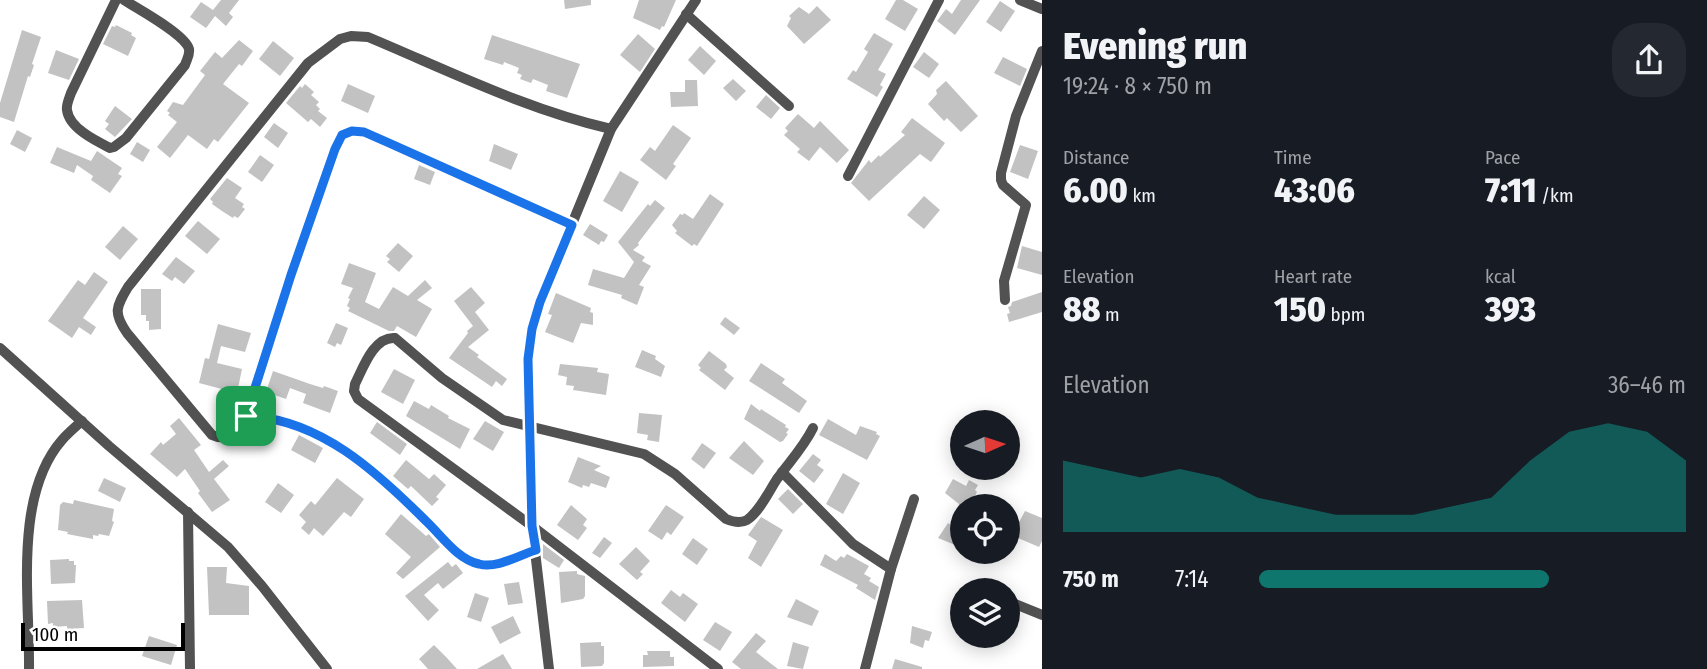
<!DOCTYPE html>
<html lang="en">
<head>
<meta charset="utf-8">
<style>
  :root { --surface:#171b24; --page:#242831; --text:#f1f3f6; --muted:#9ea1a6; --accent:#0f766e }
  body { margin:0; font-family:"Fira Sans Condensed",sans-serif; background:var(--page); color:var(--text); height:100vh; display:flex; flex-direction:column; font-size:26px; white-space:nowrap }
  * { box-sizing:border-box; margin:0 }
  p { font-size:23px; color:var(--muted) }
  .icon { flex:none; width:38px; height:38px; fill:none; stroke:currentColor; stroke-width:2; stroke-linecap:round; stroke-linejoin:round }
  .map { position:relative; flex:1; overflow:hidden }
  .panel { display:flex; flex-direction:column; background:var(--surface); width:665px }
  .panel>* { flex:none }
  .needle { width:46px; rotate:87deg }
  .tools { position:absolute; left:950px; top:410px; display:grid; gap:14px }
  .tools a { display:grid; place-items:center; width:70px; height:70px; border-radius:50%; background:var(--surface); box-shadow:0 4px 18px #0003; font-size:35px }
  .scale { position:absolute; left:21px; bottom:18px; width:164px; box-sizing:border-box; padding-left:7px; border:4px solid #000; border-top:0; font-size:19px; line-height:24px; white-space:nowrap; color:#000; -webkit-text-stroke:5px #fff; paint-order:stroke }
  .pin { position:absolute; display:grid; place-items:center; width:60px; height:60px; color:#fff; margin:-30px; border-radius:14px; box-shadow:0 4px 10px #0006 }
  .round { display:grid; place-items:center; flex:none; width:74px; height:74px; border-radius:28px; background:var(--page) }
  .overview { display:flex; align-items:center; justify-content:space-between; height:119px; padding:0 21px }
  h1 { font-size:38px; font-weight:800; line-height:52px }
  .metrics { display:grid; grid-template-columns:repeat(3,1fr); gap:10px; height:119px; padding:7px 21px }
  .metrics div { display:grid; align-content:center }
  .metrics b { font-size:35px; font-weight:800 }
  .metrics small { font-size:19px; font-weight:400 }
  .metrics p { font-size:19px }
  .chart { height:196px; padding:14px 21px }
  .chart p { display:flex; justify-content:space-between }
  .chart svg { width:100%; height:126px; margin-top:7px; fill:var(--accent); opacity:.7 }
  ul { padding:0 21px; list-style:none; font-size:23px }
  li { display:grid; grid-template-columns:112px 84px 1fr; align-items:center; height:52px }
  li i { height:18px; border-radius:9px; background:var(--accent) }
  main { display:flex; flex:1; min-height:0 }
  .map>svg:first-child { display:block }
  .building { fill:#c2c2c2 }
  .lines { fill:none; stroke-linecap:round; stroke-linejoin:round }
  .street { stroke:#525252; stroke-width:10 }
  .route-casing { stroke:#fff; stroke-width:14 }
  .route { stroke:#1a73e8; stroke-width:9 }
</style>
</head>
<body>
<main>
<div class="map">
<svg width="1042" height="669" viewBox="0 0 1042 669">
  <rect width="100%" height="100%" fill="#fff"/>
  <g class="building">
    <path d="M221,0H239L229,13L233,17L226,26L215,16L206,28L190,17L201,2L213,10Z"/>
    <path d="M564,0H591V5L565,9Z"/>
    <path d="M639,0H676L664,27L662,26L660,30L633,18Z"/>
    <path d="M896,0H903L918,9L905,31L885,19Z"/>
    <path d="M961,0H980L955,35L937,21L946,9L952,14Z"/>
    <path d="M1000,1L1015,11L1001,32L986,22Z"/>
    <path d="M817,6L831,20L804,44L787,26L791,18L789,16L799,7L809,14Z"/>
    <path d="M116,25L132,33L131,35L136,38L128,56L103,44L112,26L115,27Z"/>
    <path d="M22,30L41,37L32,64L34,65L30,77L28,76L14,122L0,117V103Z"/>
    <path d="M874,33L893,44L878,70L886,74L880,85L883,87L877,97L847,79L853,70L856,72L868,52L864,49Z"/>
    <path d="M638,34L655,49L640,72L620,55Z"/>
    <path d="M492,35L580,64L567,98L546,91L548,85L533,79L531,83L520,79L522,75L517,73L519,68L504,62L503,65L484,59Z"/>
    <path d="M239,40L253,51L242,66L239,64L223,84L249,103L218,142L214,139L207,149L188,135L170,158L157,147L177,122L168,115L170,113L167,111L173,102L183,105L205,75L200,71L215,52L222,58Z"/>
    <path d="M273,41L294,58L280,76L259,59Z"/>
    <path d="M700,46L716,61L704,75L688,60Z"/>
    <path d="M56,50L79,59L69,80L48,73Z"/>
    <path d="M924,52L939,64L929,78L913,67Z"/>
    <path d="M1003,57L1027,69L1020,86L994,73Z"/>
    <path d="M733,79L746,91L736,101L723,88Z"/>
    <path d="M685,80H697L698,106L671,107L670,92H685Z"/>
    <path d="M946,81L978,116L961,132L947,118L944,121L928,104L937,94L936,90Z"/>
    <path d="M305,84L314,92L311,95L319,102L316,105L320,109L318,111L327,118L320,127L311,119L308,122L286,103L300,86L302,88Z"/>
    <path d="M348,84L375,96L368,113L341,101Z"/>
    <path d="M766,95L780,108L771,119L756,107Z"/>
    <path d="M115,106L132,119L115,137L105,129L109,124L105,121Z"/>
    <path d="M798,114L814,128L820,121L849,150L837,163L820,147L809,161L797,152L800,149L784,135L788,131L785,128Z"/>
    <path d="M912,118L945,143L931,162L920,154L869,201L851,183L869,160L871,163L879,155L880,157L905,135L901,132Z"/>
    <path d="M274,123L288,133L278,148L264,137Z"/>
    <path d="M673,125L691,138L673,164L676,166L666,180L640,160L650,147L655,151Z"/>
    <path d="M17,130L32,138L25,152L10,144Z"/>
    <path d="M137,142L150,150L143,162L130,154Z"/>
    <path d="M494,144L518,154L511,170L489,161Z"/>
    <path d="M1020,145L1038,151L1028,179L1010,172Z"/>
    <path d="M57,147L91,161L97,151L122,168L118,174L122,176L110,193L91,180L93,176L77,165L74,173L50,163Z"/>
    <path d="M260,155L274,165L262,182L248,172Z"/>
    <path d="M419,165L435,172L430,185L414,179Z"/>
    <path d="M620,171L639,182L622,212L603,201Z"/>
    <path d="M227,178L242,188L235,198L244,204L242,207L245,209L238,218L234,216L233,218L222,211L212,204L213,202L210,199Z"/>
    <path d="M710,194L724,204L697,246L694,244L692,246L675,233L677,231L672,225L680,214L683,215L684,213L693,219Z"/>
    <path d="M924,196L940,210L924,229L907,215Z"/>
    <path d="M655,200L665,208L638,243L639,245L633,250L645,257L642,261L651,266L639,285L644,287L637,305L621,298L622,295L588,285L593,269L624,278L634,262L618,242L648,204L650,206Z"/>
    <path d="M198,221L220,239L207,254L185,236Z"/>
    <path d="M590,224L608,235L604,242L601,241L599,245L583,235Z"/>
    <path d="M123,226L138,239L120,260L105,247Z"/>
    <path d="M398,243L413,256L399,272L387,262L390,259L386,256Z"/>
    <path d="M1022,246L1042,252V275L1017,268Z"/>
    <path d="M176,257L195,271L184,284L175,277L172,281L162,274Z"/>
    <path d="M349,263L376,273L365,302L379,309L393,287L408,296L425,280L432,288L417,300L432,309L416,337L397,326L394,331H389L348,311L350,308L347,306L350,299L348,298L353,288L341,284Z"/>
    <path d="M94,272L108,282L83,318L96,327L91,335L79,327L72,338L48,321L78,280L85,285Z"/>
    <path d="M471,287L485,303L475,312L489,330L468,347L479,355L477,357L507,379L502,386L496,381L492,387L449,358L468,333L467,331L473,326L454,301Z"/>
    <path d="M141,289H161V329L149,330V321H146V315H141Z"/>
    <path d="M1042,292V312L1009,322L1007,314L1010,313L1008,307L1011,306L1012,302Z"/>
    <path d="M556,293L591,308L590,312L593,313V325L581,323L573,343L545,332L552,315L548,314Z"/>
    <path d="M725,317L740,328L734,335L720,324Z"/>
    <path d="M336,323L348,328L341,345L337,343L335,347L327,343Z"/>
    <path d="M218,324L251,333L245,352L221,346L217,363L242,369L237,393L199,383L205,358L209,359Z"/>
    <path d="M642,350L656,356L655,359L665,366L661,377L635,367Z"/>
    <path d="M709,351L726,364L727,367L724,370L734,378L725,390L699,370L701,368L698,365Z"/>
    <path d="M761,363L785,379L782,383L807,401L799,413L749,381Z"/>
    <path d="M560,364L598,368L597,372L609,374L606,395L573,390L574,386L566,385L567,377L558,375Z"/>
    <path d="M394,369L415,380L403,404L381,392Z"/>
    <path d="M273,371L310,384L323,388L324,386L338,391L330,413L303,403L306,394L290,388L286,399L266,392Z"/>
    <path d="M414,401L429,409L431,405L449,416L448,418L470,429L460,449L406,416Z"/>
    <path d="M751,404L760,411L761,409L786,425L785,427L789,429L786,433L788,434L783,441L780,442L744,419Z"/>
    <path d="M639,413L662,415L659,442L647,440L648,435L637,433Z"/>
    <path d="M179,418L201,445L194,450L209,472L223,460L229,466L214,479L230,500L212,512L198,493L200,491L185,469L177,477L150,454L161,442L163,445L176,434L170,426Z"/>
    <path d="M828,419L856,435L860,426L877,432L876,434L880,436L867,460L819,435Z"/>
    <path d="M485,421L504,432L493,451L473,439Z"/>
    <path d="M377,422L407,444L400,455L370,433Z"/>
    <path d="M299,435L323,448L315,463L291,450Z"/>
    <path d="M744,441L764,461L753,475L729,458Z"/>
    <path d="M702,443L716,453L704,469L691,459Z"/>
    <path d="M813,454L821,460L817,465L824,470L814,483L799,471Z"/>
    <path d="M578,457L601,466L594,470L610,477L606,488L591,483L589,487L583,485L582,488L568,482Z"/>
    <path d="M406,460L429,479L434,474L446,485L436,497L439,499L432,506L411,486L408,489L393,476Z"/>
    <path d="M843,473L860,483L843,514L826,504Z"/>
    <path d="M104,478L126,488L120,502L98,491Z"/>
    <path d="M337,478L364,499L351,517L344,512L323,536L314,528L309,535L301,528L306,522L299,515L311,501L315,505Z"/>
    <path d="M953,479L966,486L969,480L978,485L975,490L977,492L970,506H962V543L960,547L938,538L948,523L951,525L959,504L945,493Z"/>
    <path d="M278,483L294,495L281,513L265,502Z"/>
    <path d="M788,489L803,504L793,514L778,499Z"/>
    <path d="M74,500L114,509L112,521L114,522L109,536L99,534L98,536L93,535V539L67,534L68,532L58,530L60,505L63,502L73,504Z"/>
    <path d="M571,505L587,519L583,525L587,528L578,540L557,525Z"/>
    <path d="M666,505L684,517L671,535L667,532L662,540L648,531Z"/>
    <path d="M1025,511L1042,518V541L1039,547L1018,538L1020,535L1014,532Z"/>
    <path d="M401,514L426,536L429,534L440,547L403,579L396,573L411,557L385,534Z"/>
    <path d="M761,517L783,530L761,567L748,558L757,541L748,535Z"/>
    <path d="M604,537L612,543L600,558L592,553Z"/>
    <path d="M693,538L708,549L697,565L682,554Z"/>
    <path d="M543,544L564,560L559,568L543,558Z"/>
    <path d="M636,547L650,561L640,572L643,574L637,580L619,564Z"/>
    <path d="M825,554L836,561L841,556L844,558L847,554L869,566L864,574L871,578L869,581L879,587L875,600L856,588L858,585L820,565Z"/>
    <path d="M69,559V561H74V565H76L75,583L51,584L50,560Z"/>
    <path d="M448,562L452,567L456,564L463,573L443,589L438,583L424,595L439,610L428,621L405,596Z"/>
    <path d="M207,567H227L226,583L249,586V615H209Z"/>
    <path d="M577,571V574L585,576V596L583,599L561,603L559,572Z"/>
    <path d="M519,582L523,603L508,605L504,584Z"/>
    <path d="M671,590L680,597L683,593L698,604L685,622L661,603Z"/>
    <path d="M475,593L489,598L481,622L467,617Z"/>
    <path d="M796,599L819,611L812,626L787,617Z"/>
    <path d="M82,600L84,628L67,629V626L53,627V623L48,624L47,601Z"/>
    <path d="M513,616L521,633L500,644L491,627Z"/>
    <path d="M715,622L732,632L720,651L703,640Z"/>
    <path d="M912,626L932,632L929,641L925,640L923,648L910,643Z"/>
    <path d="M756,633L766,641L756,652L778,669H741L732,662Z"/>
    <path d="M149,636L177,645L171,665L142,656Z"/>
    <path d="M601,642V646H604V663L602,666L581,667L580,643Z"/>
    <path d="M793,642L809,647L803,669L787,666Z"/>
    <path d="M434,645L447,658L457,669H428L419,659Z"/>
    <path d="M647,651H670V657H674V666L643,667V655H648Z"/>
    <path d="M503,654L512,669H477Z"/>
    <path d="M895,659L922,667V669H892Z"/>
  </g>
  <g class="lines">
    <g class="street">
      <path d="M116,0L71,93C69,99 66,105 67,110C69,128 96,141 110,148L114,147L126,138L185,65C187,59 190,55 189,49C185,34 138,9 124,0"/>
      <path d="M1020,0L1042,9"/>
      <path d="M686,14L789,106"/>
      <path d="M848,176L939,0"/>
      <path d="M1005,300L1004,281L1026,205L1003,185L1001,180V173L1016,116L1042,51"/>
      <path d="M0,348L109,446L228,547L262,586L327,669"/>
      <path d="M246,416L291,275L335,149L338,141L347,132L364,133L389,143L572,225"/>
      <path d="M782,472L853,544L891,569L865,669"/>
      <path d="M188,512L190,669"/>
      <path d="M536,549C519,555 497,569 479,564C457,559 442,536 426,521C377,472 319,418 246,416C238,429 229,443 212,435L127,333C113,313 116,307 128,287L308,63L340,39L351,36L368,37C447,70 527,110 611,129"/>
      <path d="M891,569L914,499"/>
      <path d="M975,588L978,590"/>
      <path d="M1008,601L1042,615"/>
      <path d="M29,669C30,600 13,496 62,440C68,433 75,427 82,421"/>
      <path d="M549,669L532,526L529,424L528,359L532,329L540,302L611,129L696,0"/>
      <path d="M718,669L532,526L358,399L354,391L355,384C363,368 374,336 395,338L442,378L503,420L644,454L675,474L726,519C733,522 740,524 747,520C760,511 769,491 777,479C790,461 803,448 813,428"/>
    </g>
  </g>
  <g class="lines">
    <defs>
      <path id="route" d="M352,131L364,132L389,143L572,225L540,302L532,329L528,359L532,526L536,550C519,555 497,569 479,564C457,559 442,536 426,521C377,472 319,418 246,416L291,275L335,149L342,135Z"/>
    </defs>
    <use href="#route" class="route-casing"/>
    <use href="#route" class="route"/>
  </g>
</svg>
<div class="tools">
<a><svg class="needle" viewBox="-14 -14 28 28"><path d="M0-13l5 13h-10z" fill="#e53935"/><path d="M0 13l5-13h-10z" fill="#9ea1a6"/></svg></a>
<a><svg class="icon" aria-label="locate" viewBox="0 0 24 24"><circle cx="12" cy="12" r="6"/><path d="M12 2v4M12 18v4M2 12h4M18 12h4"/></svg></a>
<a><svg class="icon" aria-label="layers" viewBox="0 0 24 24"><path d="M12 4l9 5-9 5-9-5zM3 14l9 5 9-5"/></svg></a>
</div>
<div class="scale">100 m</div>
<div class="pin" style="left:246px;top:416px;background:#1e9e55"><svg class="icon" aria-label="arrive" viewBox="0 0 24 24"><path d="M6 21V4h12l-3 4 3 4H6"/></svg></div>
</div>
<section class="panel">
<div class="overview"><div><h1>Evening run</h1><p>19:24 · 8 × 750 m</p></div><a class="round"><svg class="icon" aria-label="share" viewBox="0 0 24 24"><path d="M12 15V3M7 8l5-5 5 5M5 13v7h14v-7"/></svg></a></div>
<div class="metrics">
<div><p>Distance</p><b>6.00<small> km</small></b></div>
<div><p>Time</p><b>43:06</b></div>
<div><p>Pace</p><b>7:11<small> /km</small></b></div>
</div>
<div class="metrics">
<div><p>Elevation</p><b>88<small> m</small></b></div>
<div><p>Heart rate</p><b>150<small> bpm</small></b></div>
<div><p>kcal</p><b>393</b></div>
</div>
<div class="chart"><p><span>Elevation</span>36–46 m</p>
<svg viewBox="0 0 160 44" preserveAspectRatio="none"><path d="M0 44V19L10 22L20 25L30 22L40 25L50 32L60 35L70 38L80 38L90 38L100 35L110 32L120 19L130 9L140 6L150 9L160 19V44z"/></svg>
</div>
<ul>
<li><b>750 m</b>7:14<i style="width:68%"></i></li>
</ul>
</section>
</main>
</body>
</html>
